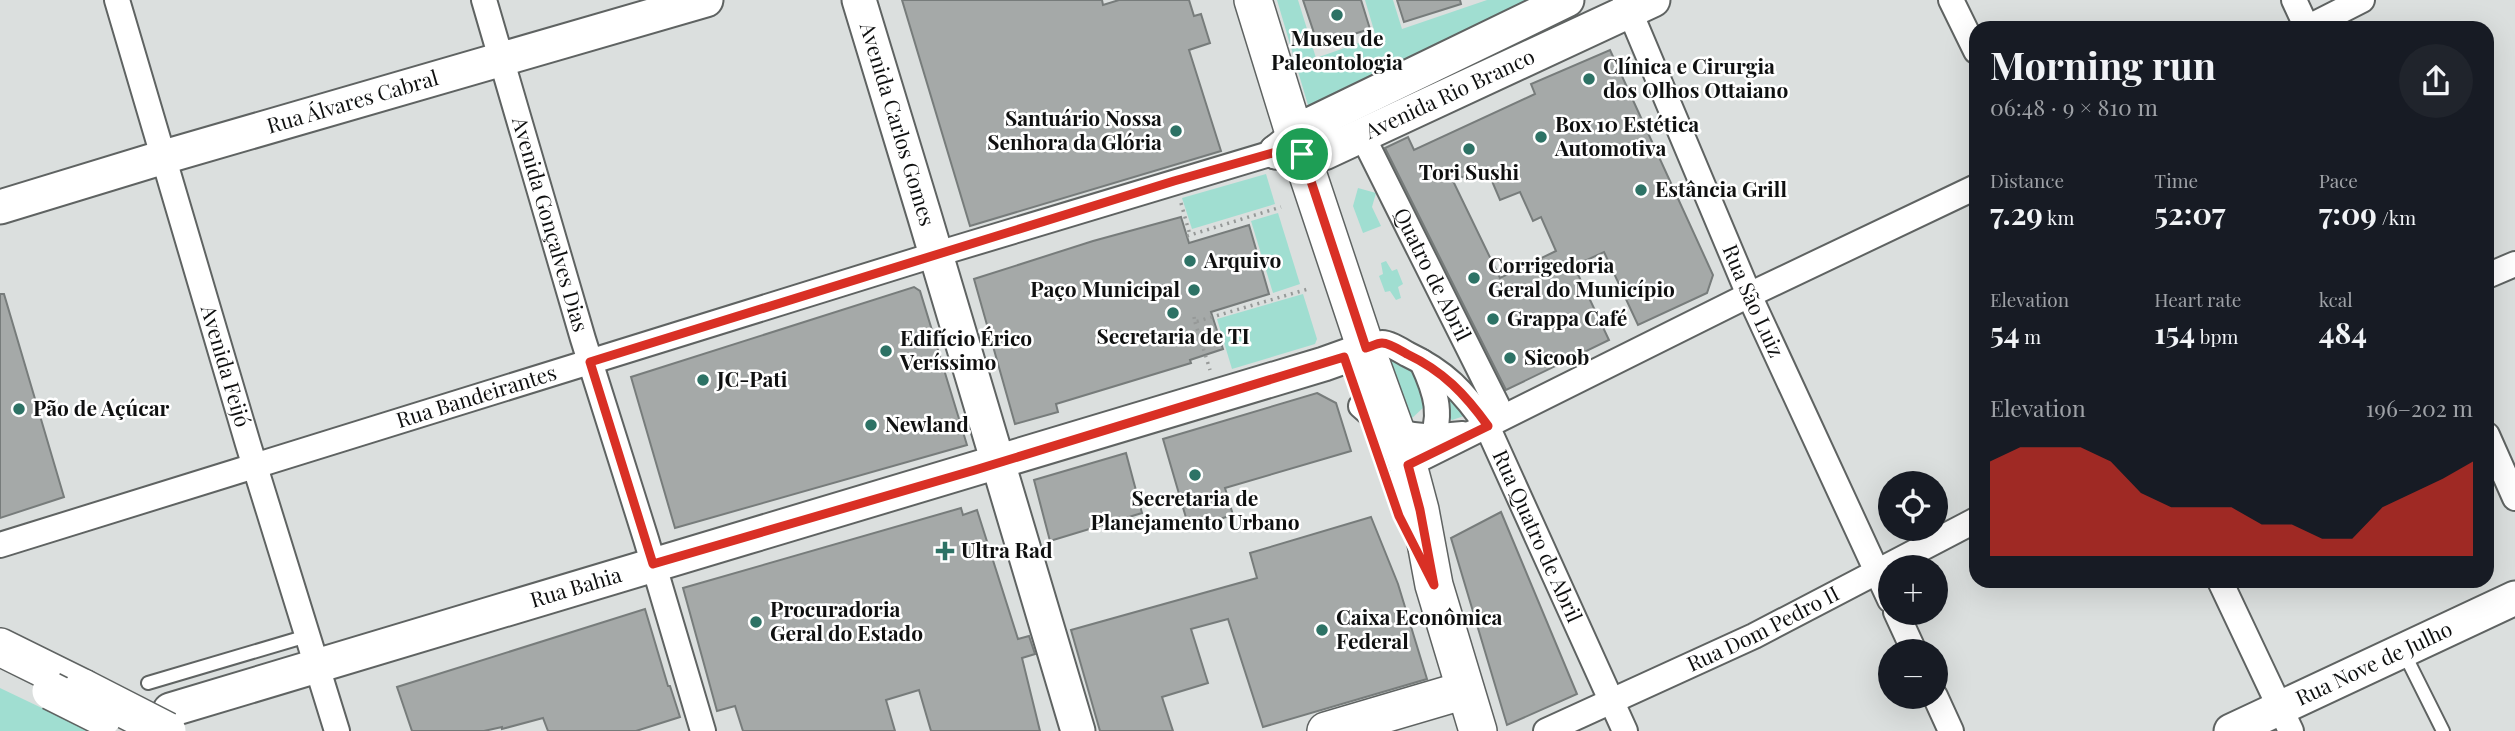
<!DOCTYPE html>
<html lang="en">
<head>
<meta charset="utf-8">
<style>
  :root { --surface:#171b24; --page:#20242c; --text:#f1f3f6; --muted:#9ea1a6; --accent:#d93025 }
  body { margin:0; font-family:"Playfair Display",serif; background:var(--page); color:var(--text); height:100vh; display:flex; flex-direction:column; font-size:26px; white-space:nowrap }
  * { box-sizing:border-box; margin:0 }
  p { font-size:23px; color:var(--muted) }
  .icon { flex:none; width:38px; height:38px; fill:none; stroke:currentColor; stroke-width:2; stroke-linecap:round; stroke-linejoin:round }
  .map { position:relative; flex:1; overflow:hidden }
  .drawer { position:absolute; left:1969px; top:21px; width:525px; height:567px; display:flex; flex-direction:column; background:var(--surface); border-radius:21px; box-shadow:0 7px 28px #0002 }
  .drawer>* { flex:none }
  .fabs { position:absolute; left:1878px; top:471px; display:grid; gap:14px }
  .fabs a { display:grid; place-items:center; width:70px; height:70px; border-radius:50%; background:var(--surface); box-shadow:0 7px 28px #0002; font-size:35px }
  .pin { position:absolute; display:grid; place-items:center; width:60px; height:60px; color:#fff; margin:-30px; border:4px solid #fff; border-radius:50%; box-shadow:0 2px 7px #0007 }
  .round { display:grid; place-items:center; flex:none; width:74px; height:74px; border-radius:37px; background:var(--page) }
  .overview { display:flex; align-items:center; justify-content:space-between; height:119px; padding:0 21px }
  h1 { font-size:38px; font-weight:700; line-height:52px }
  .metrics { display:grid; grid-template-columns:repeat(3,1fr); gap:10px; height:119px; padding:7px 21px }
  .metrics div { display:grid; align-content:center }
  .metrics b { font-size:30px; font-weight:700 }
  .metrics small { font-size:19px; font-weight:400 }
  .metrics p { font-size:19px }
  .chart { height:196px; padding:14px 21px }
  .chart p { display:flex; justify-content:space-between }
  .chart svg { width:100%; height:126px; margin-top:7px; fill:var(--accent); opacity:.7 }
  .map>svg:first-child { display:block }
  .green { fill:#a0ded1 }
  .building { fill:#a5a9a8; stroke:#777c7b; stroke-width:2; fill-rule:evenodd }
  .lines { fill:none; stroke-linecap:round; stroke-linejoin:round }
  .lane-casing { stroke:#5f6362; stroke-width:16 }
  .street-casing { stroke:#5f6362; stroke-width:28 }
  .secondary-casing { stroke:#5f6362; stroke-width:37 }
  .primary-casing { stroke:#5f6362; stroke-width:40 }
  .path { stroke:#969998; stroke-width:3.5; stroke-dasharray:2 5; stroke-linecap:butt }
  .lane { stroke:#fff; stroke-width:12 }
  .street { stroke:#fff; stroke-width:24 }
  .secondary { stroke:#fff; stroke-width:33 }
  .primary { stroke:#fff; stroke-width:37 }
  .primary-bridge-casing { stroke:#5f6362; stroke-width:40; stroke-linecap:butt }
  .primary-bridge { stroke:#fff; stroke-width:37 }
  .route-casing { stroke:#fff; stroke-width:14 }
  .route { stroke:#d93025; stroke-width:9 }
  .poi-dot { fill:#2d7265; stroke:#fff; stroke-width:2.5 }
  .labels { text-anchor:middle; stroke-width:5; stroke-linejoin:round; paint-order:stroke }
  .poi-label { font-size:21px; font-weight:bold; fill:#0f1010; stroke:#fff; text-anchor:start }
  .street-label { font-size:21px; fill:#0f1010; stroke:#fff }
</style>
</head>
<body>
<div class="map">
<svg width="2515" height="731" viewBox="0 0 2515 731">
  <rect width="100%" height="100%" fill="#dbdfde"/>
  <g class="green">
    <path d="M1277,0H1298L1316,58L1376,37L1365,0H1393L1402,29L1487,0H1534L1310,112Z"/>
    <path d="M1266,174L1275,204L1192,229L1182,198Z"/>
    <path d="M1358,188L1376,193L1372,207L1381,226L1363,233L1353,206Z"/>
    <path d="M1278,213L1300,284L1273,293L1251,221Z"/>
    <path d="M1386,261L1392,271L1397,269L1403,284L1398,287L1401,298L1396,300L1390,291L1385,292L1379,276L1383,274L1381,263Z"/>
    <path d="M1303,294L1317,339L1315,344L1232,369L1217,319Z"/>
    <path d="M1390,360L1414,370L1424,380V407L1411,419Z"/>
    <path d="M1444,383L1466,413L1464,416L1452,420L1446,415Z"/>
    <path d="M0,688L90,731H0Z"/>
  </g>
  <g class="building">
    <path d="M902,0H1102L1103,5L1119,0H1189L1194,16L1201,14L1210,43L1189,50L1221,151L970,226Z"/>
    <path d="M1303,0H1361L1370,29L1318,45Z"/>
    <path d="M1397,0H1460L1461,4L1404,22Z"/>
    <path d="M1610,50L1713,275L1707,293L1638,325L1604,252L1574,266L1609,340L1506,390L1385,148L1408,137L1414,150L1535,94L1531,84ZM1486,167L1500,200L1520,192L1533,221L1541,217L1556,251L1500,278L1453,181Z"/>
    <path d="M1181,217L1189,243L1249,225L1269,294L1211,312L1223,349L1190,360L1191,363L1056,404L1058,412L1015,424L974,279L1093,241Z"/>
    <path d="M914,287L920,291L967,445L675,528L631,377Z"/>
    <path d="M0,294H4L64,497L0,518Z"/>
    <path d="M1317,393L1336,403L1351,451L1225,488L1233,515L1189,528L1163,439Z"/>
    <path d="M1126,453L1142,513L1050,541L1034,480Z"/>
    <path d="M961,508L963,515L977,510L1018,639L1029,636L1035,654L1022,658L1040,731H931L919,690L886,700L895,731H743L735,706L717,711L683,588Z"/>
    <path d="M1501,512L1577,694L1507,725L1451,538Z"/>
    <path d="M1371,517L1398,584L1427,679L1263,727L1228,619L1191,629L1208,683L1162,697L1173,731H1100L1071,630L1257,578L1250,553Z"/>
    <path d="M645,609L668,686H670L680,717L636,731H548L543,718L502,729V727L484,731H412L397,687Z"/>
  </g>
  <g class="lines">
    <defs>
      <g id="lane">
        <path d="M2404,653L2443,731"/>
        <path d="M148,683L307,636"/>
      </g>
      <g id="street">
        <path id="s1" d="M117,0L248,444L337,731"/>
        <path id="s2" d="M484,0L583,339L646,539L703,731"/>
        <path id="s3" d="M1625,0L1749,295L1890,600"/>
        <path d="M1951,0L1976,51"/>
        <path d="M2294,0L2307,28L2362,0"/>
        <path id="s4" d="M1367,145L1497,405"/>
        <path d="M2487,276L2515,264"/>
        <path id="s5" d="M1366,349C1370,347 1377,343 1382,343C1389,343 1400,350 1407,354C1445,372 1464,392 1487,426L1625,731"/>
        <path d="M1422,362C1436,392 1445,418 1427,450"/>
        <path d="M1361,406C1396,438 1417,439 1463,434"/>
        <path d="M2487,435L2515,498"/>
        <path d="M1408,465L1749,295L1976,187"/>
        <path id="s6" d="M0,545L937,254L1276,152"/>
        <path d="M2220,581L2291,731"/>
        <path d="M1896,612L1914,651"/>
        <path d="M1935,696L1951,731"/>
        <path id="s7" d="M1546,731L1754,636L1976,520"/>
      </g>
      <g id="secondary">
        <path id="s8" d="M859,0C934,243 1004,487 1078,731"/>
        <path id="s9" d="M1276,152L1324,153L1653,0"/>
        <path d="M1276,152L1313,123L1567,0"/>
        <path id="s10" d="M0,207L164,157L706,0"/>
        <path id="s11" d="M170,710C554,593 940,481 1324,364L1366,349"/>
        <path id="s12" d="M2231,731L2515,598"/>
      </g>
      <g id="primary">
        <path d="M1253,0L1295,136L1366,349L1408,465L1420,510L1434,585L1478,731"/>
        <path d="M0,647L83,688"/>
        <path d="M1326,731L1465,690"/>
      </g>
    </defs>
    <use href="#lane" class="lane-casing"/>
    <use href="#street" class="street-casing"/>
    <use href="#secondary" class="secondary-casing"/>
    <use href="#primary" class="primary-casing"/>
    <g class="path">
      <path d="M1181,203L1190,235"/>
      <path d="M1187,236L1281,207"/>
      <path d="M1194,317L1195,322L1308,289"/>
      <path d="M1195,322L1210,370"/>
    </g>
    <use href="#lane" class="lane"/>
    <use href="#street" class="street"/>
    <use href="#secondary" class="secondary"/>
    <use href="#primary" class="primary"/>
    <defs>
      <g id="primary-bridge">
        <path d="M83,688L167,731"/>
        <path d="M51,691L103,717"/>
      </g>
    </defs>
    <use href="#primary-bridge" class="primary-bridge-casing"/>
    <use href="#primary-bridge" class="primary-bridge"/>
  </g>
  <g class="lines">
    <defs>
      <path id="route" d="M1276,152L1302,154L1366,348C1370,347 1377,343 1382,343C1389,343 1400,350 1407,354C1443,371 1465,394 1488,426L1408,465L1420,510L1434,585L1399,516L1344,357L975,470L653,564L590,362L1174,181Z"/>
    </defs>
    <use href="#route" class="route-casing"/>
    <use href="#route" class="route"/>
  </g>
  <g class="poi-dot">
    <circle cx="1337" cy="15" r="7"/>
    <circle cx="1589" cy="79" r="7"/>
    <circle cx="1176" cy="131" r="7"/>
    <circle cx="1541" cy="137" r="7"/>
    <circle cx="1469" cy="149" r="7"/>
    <circle cx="1641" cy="190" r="7"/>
    <circle cx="1190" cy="261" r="7"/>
    <circle cx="1474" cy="278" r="7"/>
    <circle cx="1194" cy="290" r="7"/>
    <circle cx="1173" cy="313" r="7"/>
    <circle cx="1493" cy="319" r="7"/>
    <circle cx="886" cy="351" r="7"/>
    <circle cx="1510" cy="358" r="7"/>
    <circle cx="703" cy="380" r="7"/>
    <circle cx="19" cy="409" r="7"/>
    <circle cx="871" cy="425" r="7"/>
    <circle cx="1195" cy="475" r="7"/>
    <path d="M941.5 540.5h7v7h7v7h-7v7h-7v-7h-7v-7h7z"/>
    <circle cx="756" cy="622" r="7"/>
    <circle cx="1322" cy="630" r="7"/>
  </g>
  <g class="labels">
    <g class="poi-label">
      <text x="1337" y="46" text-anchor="middle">Museu de<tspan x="1337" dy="24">Paleontologia</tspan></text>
      <text x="1603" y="74">Clínica e Cirurgia<tspan x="1603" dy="24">dos Olhos Ottaiano</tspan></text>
      <text x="1162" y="126" text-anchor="end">Santuário Nossa<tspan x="1162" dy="24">Senhora da Glória</tspan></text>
      <text x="1555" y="132">Box 10 Estética<tspan x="1555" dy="24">Automotiva</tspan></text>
      <text x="1469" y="180" text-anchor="middle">Tori Sushi</text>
      <text x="1655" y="197">Estância Grill</text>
      <text x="1204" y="268">Arquivo</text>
      <text x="1488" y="273">Corrigedoria<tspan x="1488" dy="24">Geral do Município</tspan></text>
      <text x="1180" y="297" text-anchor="end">Paço Municipal</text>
      <text x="1507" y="326">Grappa Café</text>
      <text x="1173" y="344" text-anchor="middle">Secretaria de TI</text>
      <text x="900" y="346">Edifício Érico<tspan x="900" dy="24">Veríssimo</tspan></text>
      <text x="1524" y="365">Sicoob</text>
      <text x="717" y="387">JC-Pati</text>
      <text x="33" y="416">Pão de Açúcar</text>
      <text x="885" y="432">Newland</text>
      <text x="1195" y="506" text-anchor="middle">Secretaria de<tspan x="1195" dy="24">Planejamento Urbano</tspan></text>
      <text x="961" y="558">Ultra Rad</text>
      <text x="770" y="617">Procuradoria<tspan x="770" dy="24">Geral do Estado</tspan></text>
      <text x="1336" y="625">Caixa Econômica<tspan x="1336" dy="24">Federal</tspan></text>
    </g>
    <g class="street-label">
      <text dy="7" stroke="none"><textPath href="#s9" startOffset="187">Avenida Rio Branco</textPath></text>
      <text dy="7" stroke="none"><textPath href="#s10" startOffset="368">Rua Álvares Cabral</textPath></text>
      <text dy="7" stroke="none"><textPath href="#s8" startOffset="130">Avenida Carlos Gomes</textPath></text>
      <text dy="7" stroke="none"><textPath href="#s2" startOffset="234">Avenida Gonçalves Dias</textPath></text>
      <text dy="7" stroke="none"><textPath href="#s4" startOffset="145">Quatro de Abril</textPath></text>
      <text dy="7" stroke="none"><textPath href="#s3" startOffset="327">Rua São Luiz</textPath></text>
      <text dy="7" stroke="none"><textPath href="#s1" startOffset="382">Avenida Feijó</textPath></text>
      <text dy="7" stroke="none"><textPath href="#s6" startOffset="499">Rua Bandeirantes</textPath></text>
      <text dy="7" stroke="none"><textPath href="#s5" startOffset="275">Rua Quatro de Abril</textPath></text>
      <text dy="7" stroke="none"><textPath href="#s11" startOffset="424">Rua Bahia</textPath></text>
      <text dy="7" stroke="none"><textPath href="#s7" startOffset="240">Rua Dom Pedro II</textPath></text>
      <text dy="7" stroke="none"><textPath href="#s12" startOffset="158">Rua Nove de Julho</textPath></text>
    </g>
  </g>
</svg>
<div class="fabs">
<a><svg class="icon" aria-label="locate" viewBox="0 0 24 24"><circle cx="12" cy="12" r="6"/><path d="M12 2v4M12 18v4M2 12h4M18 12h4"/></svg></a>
<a>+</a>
<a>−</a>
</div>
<div class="pin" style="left:1302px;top:154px;background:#1e9e55"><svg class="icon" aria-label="arrive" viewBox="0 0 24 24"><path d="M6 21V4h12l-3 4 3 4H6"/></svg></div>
<section class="drawer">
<div class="overview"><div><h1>Morning run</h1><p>06:48 · 9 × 810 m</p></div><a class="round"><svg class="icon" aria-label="share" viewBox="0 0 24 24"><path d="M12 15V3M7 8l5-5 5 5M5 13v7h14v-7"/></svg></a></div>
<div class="metrics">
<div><p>Distance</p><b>7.29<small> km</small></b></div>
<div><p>Time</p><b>52:07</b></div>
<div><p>Pace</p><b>7:09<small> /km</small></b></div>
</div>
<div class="metrics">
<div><p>Elevation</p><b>54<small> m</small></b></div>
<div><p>Heart rate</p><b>154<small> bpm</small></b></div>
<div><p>kcal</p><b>484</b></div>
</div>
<div class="chart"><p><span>Elevation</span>196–202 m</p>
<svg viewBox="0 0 160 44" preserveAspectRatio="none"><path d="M0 44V11L10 6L20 6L30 6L40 11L50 22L60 27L70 27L80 27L90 33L100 33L110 38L120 38L130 27L140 22L150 17L160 11V44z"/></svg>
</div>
</section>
</div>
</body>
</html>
